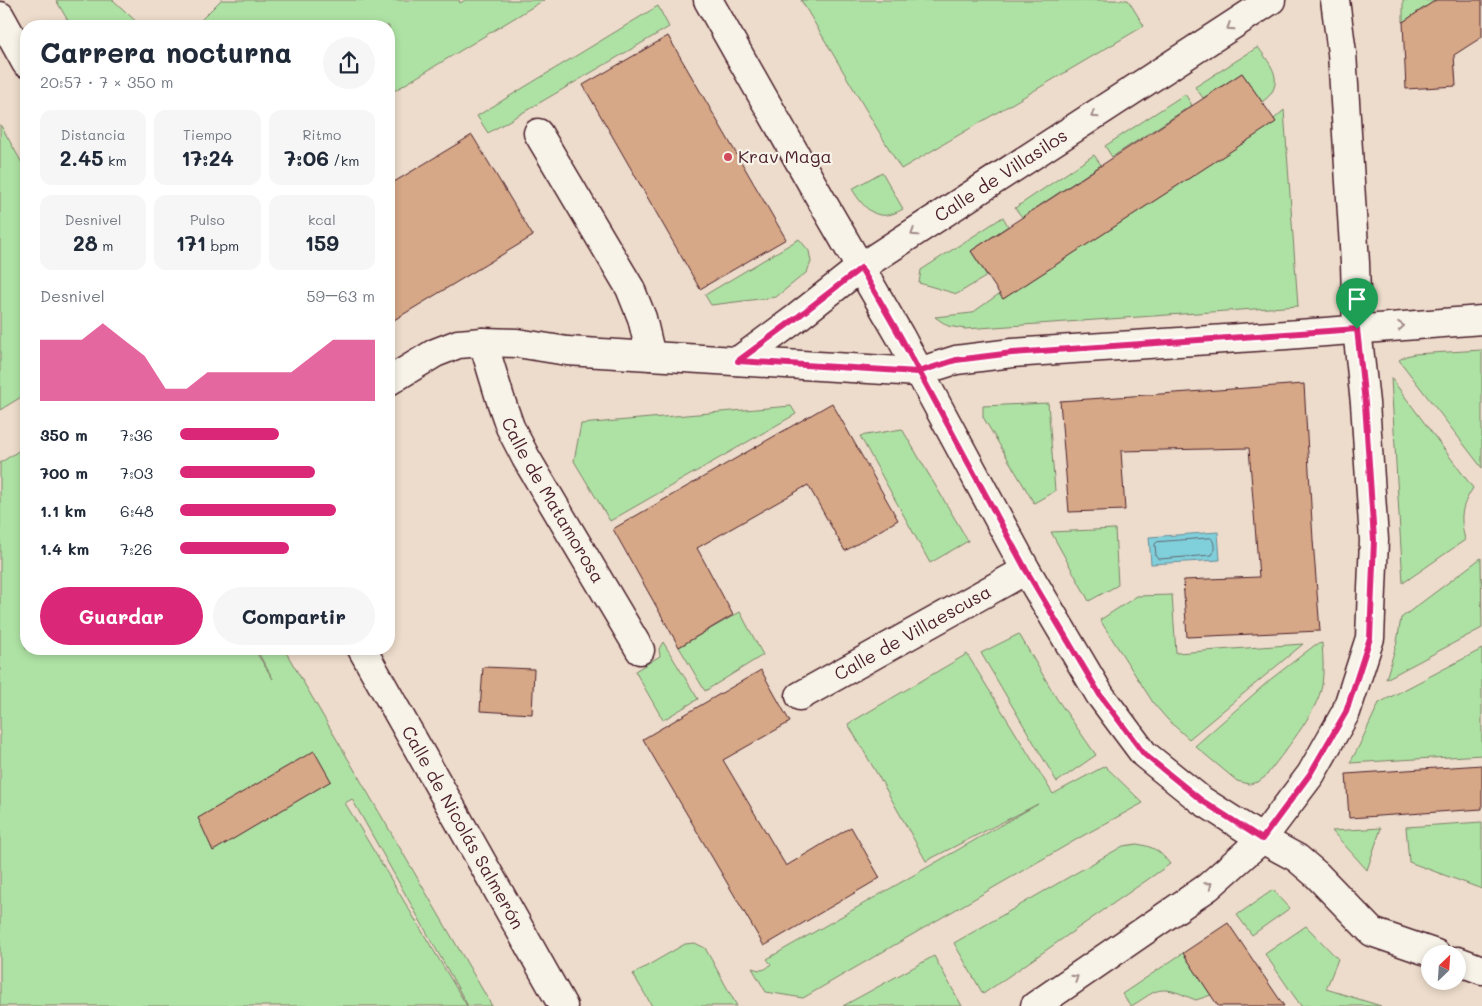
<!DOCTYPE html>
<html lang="es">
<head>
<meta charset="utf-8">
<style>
  :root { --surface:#fff; --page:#f6f6f7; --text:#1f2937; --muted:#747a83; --accent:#db2777 }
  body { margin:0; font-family:Mali,sans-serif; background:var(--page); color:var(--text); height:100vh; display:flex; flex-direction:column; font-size:19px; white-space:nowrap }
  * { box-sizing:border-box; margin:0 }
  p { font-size:16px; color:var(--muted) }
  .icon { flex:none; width:28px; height:28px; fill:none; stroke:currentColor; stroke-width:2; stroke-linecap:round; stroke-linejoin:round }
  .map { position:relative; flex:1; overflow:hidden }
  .drawer { position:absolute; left:20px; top:20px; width:375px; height:635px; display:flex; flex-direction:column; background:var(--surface); border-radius:20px; box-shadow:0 2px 8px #0003 }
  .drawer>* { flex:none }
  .needle { width:32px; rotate:25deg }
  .fabs { position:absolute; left:1421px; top:945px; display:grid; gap:10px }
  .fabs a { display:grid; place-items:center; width:45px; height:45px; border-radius:50%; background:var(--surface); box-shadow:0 2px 8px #0003; font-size:25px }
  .pin { position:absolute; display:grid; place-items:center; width:42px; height:42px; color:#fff; margin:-51px -21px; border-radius:50% 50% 50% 0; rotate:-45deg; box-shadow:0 0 5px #0007 }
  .pin .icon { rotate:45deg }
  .round { display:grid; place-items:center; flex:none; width:52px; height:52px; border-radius:26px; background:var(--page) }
  .head { display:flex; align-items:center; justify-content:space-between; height:85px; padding:0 20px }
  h1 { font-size:28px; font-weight:700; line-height:38px }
  .figures { display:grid; grid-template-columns:repeat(3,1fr); gap:8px; height:85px; padding:5px 20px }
  .figures div { display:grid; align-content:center; border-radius:12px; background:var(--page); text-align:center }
  .figures b { font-size:21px; font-weight:700 }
  .figures small { font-size:14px; font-weight:400 }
  .figures p { font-size:14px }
  .chart { height:140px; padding:10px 20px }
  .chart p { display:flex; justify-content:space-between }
  .chart svg { width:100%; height:90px; margin-top:5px; fill:var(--accent); opacity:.7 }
  .primary-button { display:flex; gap:10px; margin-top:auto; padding:10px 20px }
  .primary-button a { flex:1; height:58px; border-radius:30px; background:var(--accent); color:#fff; font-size:20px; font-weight:700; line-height:58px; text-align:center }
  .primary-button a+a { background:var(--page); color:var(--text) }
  ul { padding:0 20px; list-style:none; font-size:16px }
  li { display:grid; grid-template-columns:80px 60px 1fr; align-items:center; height:38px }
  li i { height:12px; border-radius:6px; background:var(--accent) }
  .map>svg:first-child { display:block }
  .green { fill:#aee2a4; stroke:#7c8068 }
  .water { fill:#80d0db; stroke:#6a8995 }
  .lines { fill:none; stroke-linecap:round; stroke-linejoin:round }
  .shore { stroke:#606671; stroke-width:1 }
  .building { fill:#d6a887; stroke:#4a1f2b }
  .minor-casing { stroke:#4a1f2b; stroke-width:31 }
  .minor { stroke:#f7f3e8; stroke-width:28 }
  .oneway { stroke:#a0898a }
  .route-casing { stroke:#fff; stroke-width:10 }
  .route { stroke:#db2777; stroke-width:6 }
  .poi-dot { fill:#d1495b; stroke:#f7f3e8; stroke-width:2 }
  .labels { text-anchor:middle; stroke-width:4.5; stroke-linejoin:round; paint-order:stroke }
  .poi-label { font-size:18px; fill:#4a1f2b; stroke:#f7f3e8; text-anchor:start }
  .street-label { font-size:18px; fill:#4a1f2b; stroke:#f7f3e8 }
</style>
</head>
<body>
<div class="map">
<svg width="1482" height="1006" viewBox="0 0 1482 1006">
  <rect width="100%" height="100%" fill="#eddccb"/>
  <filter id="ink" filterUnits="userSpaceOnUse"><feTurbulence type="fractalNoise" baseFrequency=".02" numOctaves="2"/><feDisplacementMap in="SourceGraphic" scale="10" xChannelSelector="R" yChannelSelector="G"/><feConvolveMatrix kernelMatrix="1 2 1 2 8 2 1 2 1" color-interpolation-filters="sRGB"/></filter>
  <g filter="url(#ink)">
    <g class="green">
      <path d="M56,0H113L141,26H71Z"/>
      <path d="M221,0H459L460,3L465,0H544L389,94V26H195Z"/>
      <path d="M801,0H1128L1144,26L901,169Z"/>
      <path d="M1403,0H1436L1403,22Z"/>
      <path d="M658,6L669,27L488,133L477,116Z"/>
      <path d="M1258,47C1266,59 1281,74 1273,90C1271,95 1266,99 1262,102L1242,73L1203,98L1195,87Z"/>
      <path d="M1185,94L1192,105L1112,157L1105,146Z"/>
      <path d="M1284,110L1298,306L965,329L948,326L935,317L972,313L999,294L1003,299L1275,122L1274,119Z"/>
      <path d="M0,124L26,170V394L0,410Z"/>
      <path d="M1094,155L1101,165L1022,217L1015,208Z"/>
      <path d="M882,172L903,209C878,224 865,210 852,189Z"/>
      <path d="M1003,217L1008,226L971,251L987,276L957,294L919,283L921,270Z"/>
      <path d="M799,239L809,251L811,262L807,272L776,297L711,305L705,295Z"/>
      <path d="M1482,350V468L1399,360L1406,356L1414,354Z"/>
      <path d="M1391,378L1473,488C1460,508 1460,518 1465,540L1403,583Z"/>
      <path d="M1048,403L1055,491L1034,503L983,417V406Z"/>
      <path d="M791,406L796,414L610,521L574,461L581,424Z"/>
      <path d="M902,429L968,541L930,563L860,436Z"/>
      <path d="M26,446V649H254L273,679L256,649H284L492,1006H468L352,799L345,803L467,1006H0V463Z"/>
      <path d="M1115,529L1118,585L1089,601L1051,532Z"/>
      <path d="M1481,558L1482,628L1386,679L1397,642L1401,618Z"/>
      <path d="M1172,595L1176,653L1303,644L1189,739L1168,720L1154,704L1100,620L1137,596Z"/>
      <path d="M740,612L763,655L705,691L679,647Z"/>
      <path d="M1019,634L1057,699L1096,755L1057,782L981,653Z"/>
      <path d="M663,642L698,699L663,720L635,671L660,656L659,649Z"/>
      <path d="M1322,643C1323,657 1324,671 1322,685C1318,712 1282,754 1266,776L1258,782L1249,784L1237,781L1195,746L1271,679L1315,645Z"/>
      <path d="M1482,649V755L1350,763L1359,746L1379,703Z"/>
      <path d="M967,654L1053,794L1105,766L1143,803L1086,834L803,998L766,992L752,968C761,971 765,971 771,964L767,959L1038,804L926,861L883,784L848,724Z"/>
      <path d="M1482,822V889L1409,862L1406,827Z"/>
      <path d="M1381,828L1367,870L1332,831Z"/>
      <path d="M1137,844C1154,847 1159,850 1170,864L983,994L954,943L1123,846Z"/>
      <path d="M1273,890L1290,908L1252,935L1237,915Z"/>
      <path d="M1306,926L1338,959L1326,989L1381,1006H1301L1265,954Z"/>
      <path d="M695,943L705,948L737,1006H652L633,974L685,944Z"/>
      <path d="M1183,953L1211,995L1196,1000C1182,995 1169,986 1154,992C1146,996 1139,1002 1131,1006L1122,994Z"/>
      <path d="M934,956L962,1006H843Z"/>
    </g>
    <path class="water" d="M1218,532L1220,560L1151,564L1149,537Z"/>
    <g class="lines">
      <path class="shore" d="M1211,538C1215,541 1215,552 1212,555L1159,559L1156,557L1155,544L1157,542Z"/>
    </g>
    <g class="building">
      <path d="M1436,0H1482V37L1454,55L1456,86L1406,89L1403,22Z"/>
      <path d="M668,36L786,239L700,289L583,85Z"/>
      <path d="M1242,73L1276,122L1003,299L971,251Z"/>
      <path d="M472,135L533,236L389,323V185Z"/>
      <path d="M1304,384L1313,540L1320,631L1187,637L1183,580L1259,577L1249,448L1121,451L1125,510L1069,512L1060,401Z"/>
      <path d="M832,403L898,520L845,551L808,485L697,548L733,615L679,647L613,529Z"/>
      <path d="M483,667L534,669L532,714L480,711Z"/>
      <path d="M761,670L790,722L723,760L786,866L851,827L880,878L764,946L643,739Z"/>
      <path d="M314,751L331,781L213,851L198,818Z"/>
      <path d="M1482,765V809L1349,818L1346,774Z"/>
      <path d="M1228,923L1284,1006H1218L1183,953Z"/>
    </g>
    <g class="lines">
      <defs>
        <g id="minor">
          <path d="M708,0L827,210L900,336L1026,570L1100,695L1144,754L1201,800L1262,839L1297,858L1317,875L1372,932L1436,954"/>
          <path d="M0,16L26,63"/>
          <path d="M538,133L630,288L642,318L651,356"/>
          <path id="s1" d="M483,342L500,398L510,427L526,458L640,650"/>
          <path id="s2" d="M738,361L795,319L861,267L1271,0"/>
          <path d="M389,381L435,353L458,344L483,342L517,343L567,351L918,372L956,360L1012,353L1286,335L1482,320"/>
          <path id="s3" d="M362,649L563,1006"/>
          <path id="s4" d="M800,696L1026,570"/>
          <path d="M1458,961L1482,970"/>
          <path d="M1035,1006L1208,887L1262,839L1311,774L1346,712L1370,638L1374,540L1365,403L1357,329L1355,263L1342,53L1335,0"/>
        </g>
      </defs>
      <use href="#minor" class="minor-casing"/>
      <use href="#minor" class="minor"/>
    </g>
    <defs><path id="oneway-chevron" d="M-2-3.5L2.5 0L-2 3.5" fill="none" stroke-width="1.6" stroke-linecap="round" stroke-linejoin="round" transform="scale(1.25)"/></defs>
    <g class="oneway">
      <use href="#oneway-chevron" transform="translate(1230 27) rotate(147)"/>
      <use href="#oneway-chevron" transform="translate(1094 115) rotate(147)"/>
      <use href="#oneway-chevron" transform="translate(914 233) rotate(147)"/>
      <use href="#oneway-chevron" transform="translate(1401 326) rotate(-4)"/>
      <use href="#oneway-chevron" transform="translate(1209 885) rotate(-39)"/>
      <use href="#oneway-chevron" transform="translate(1075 978) rotate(-35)"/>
    </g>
  </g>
  <g class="lines" filter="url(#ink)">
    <defs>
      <path id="route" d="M1357,329L1012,353L956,360L918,372L738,361L795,319L861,268L900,336L1026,570L1100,695L1144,754L1201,800L1262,839L1310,774L1346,712L1370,638L1374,540L1365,403L1357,329"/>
    </defs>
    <use href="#route" class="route-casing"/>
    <use href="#route" class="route"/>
  </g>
  <circle class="poi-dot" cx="728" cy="157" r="5"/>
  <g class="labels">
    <g class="poi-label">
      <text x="738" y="163">Krav Maga</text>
    </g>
    <g class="street-label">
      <text dy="6" stroke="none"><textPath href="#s2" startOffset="322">Calle de Villasilos</textPath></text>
      <text dy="6" stroke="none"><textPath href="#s1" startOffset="174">Calle de Matamorosa</textPath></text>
      <text dy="6" stroke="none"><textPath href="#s4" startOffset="129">Calle de Villaescusa</textPath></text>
      <text dy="6" stroke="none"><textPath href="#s3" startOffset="205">Calle de Nicolás Salmerón</textPath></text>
    </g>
  </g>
</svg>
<div class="fabs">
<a><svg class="needle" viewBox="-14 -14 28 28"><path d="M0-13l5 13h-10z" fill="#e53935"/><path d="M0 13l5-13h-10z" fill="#747a83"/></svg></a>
</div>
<div class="pin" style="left:1357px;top:329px;background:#1e9e55"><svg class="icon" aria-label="arrive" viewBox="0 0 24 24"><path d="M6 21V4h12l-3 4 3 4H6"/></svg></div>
<section class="drawer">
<div class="head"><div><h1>Carrera nocturna</h1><p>20:57 · 7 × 350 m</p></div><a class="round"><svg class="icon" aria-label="share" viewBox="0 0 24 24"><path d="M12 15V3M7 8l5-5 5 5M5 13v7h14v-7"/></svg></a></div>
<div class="figures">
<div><p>Distancia</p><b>2.45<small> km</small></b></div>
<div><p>Tiempo</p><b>17:24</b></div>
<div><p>Ritmo</p><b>7:06<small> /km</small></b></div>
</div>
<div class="figures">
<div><p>Desnivel</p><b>28<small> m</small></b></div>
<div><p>Pulso</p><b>171<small> bpm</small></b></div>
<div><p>kcal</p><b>159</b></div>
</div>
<div class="chart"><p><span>Desnivel</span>59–63 m</p>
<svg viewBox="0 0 160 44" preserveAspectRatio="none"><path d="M0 44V14L10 14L20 14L30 6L40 14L50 22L60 38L70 38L80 30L90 30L100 30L110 30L120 30L130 22L140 14L150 14L160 14V44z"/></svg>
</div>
<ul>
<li><b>350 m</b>7:36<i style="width:51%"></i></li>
<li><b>700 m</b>7:03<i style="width:69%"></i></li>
<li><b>1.1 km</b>6:48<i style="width:80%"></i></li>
<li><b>1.4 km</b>7:26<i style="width:56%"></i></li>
</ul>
<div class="primary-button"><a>Guardar</a><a>Compartir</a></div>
</section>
</div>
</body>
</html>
